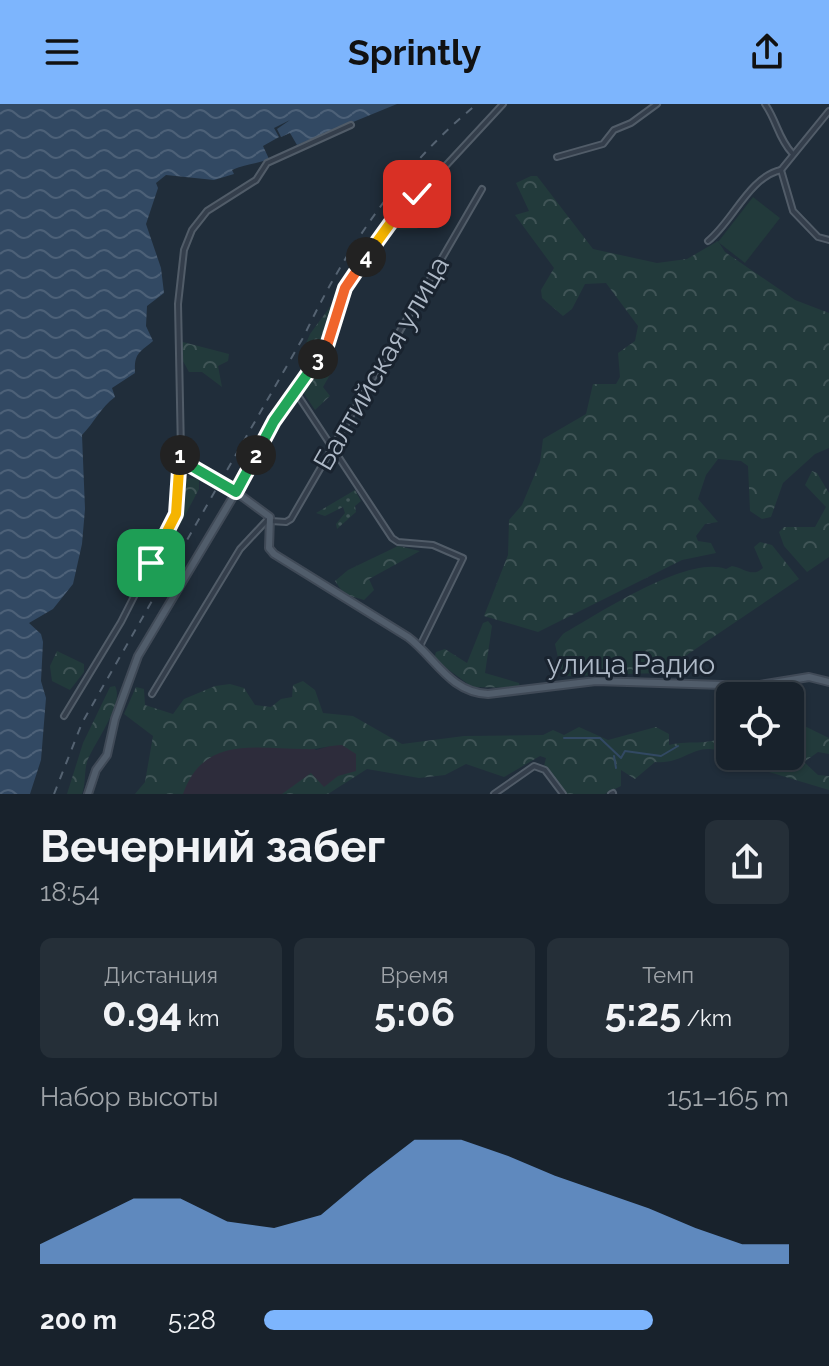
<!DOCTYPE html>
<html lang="ru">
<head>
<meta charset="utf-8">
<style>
  :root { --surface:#18222c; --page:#252f38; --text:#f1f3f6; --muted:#9fa4a9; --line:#363f48; --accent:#7db5fd }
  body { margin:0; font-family:Raleway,sans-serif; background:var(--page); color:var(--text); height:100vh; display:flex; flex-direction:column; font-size:30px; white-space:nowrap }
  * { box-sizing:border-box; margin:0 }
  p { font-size:26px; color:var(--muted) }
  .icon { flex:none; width:44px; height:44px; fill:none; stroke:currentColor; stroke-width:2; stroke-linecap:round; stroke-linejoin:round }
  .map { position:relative; height:690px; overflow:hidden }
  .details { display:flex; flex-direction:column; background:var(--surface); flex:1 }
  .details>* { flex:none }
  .fabs { position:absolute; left:716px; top:578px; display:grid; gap:16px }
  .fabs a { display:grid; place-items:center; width:88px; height:88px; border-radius:12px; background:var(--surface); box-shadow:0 2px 6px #0004,0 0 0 2px var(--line); font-size:40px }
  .pin { position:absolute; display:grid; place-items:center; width:68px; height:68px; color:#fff; margin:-34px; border-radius:16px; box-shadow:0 4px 12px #0006 }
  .km { position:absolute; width:40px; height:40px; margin:-20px; border-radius:50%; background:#222; color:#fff; font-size:22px; line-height:40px; text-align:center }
  .round { display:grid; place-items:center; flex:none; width:84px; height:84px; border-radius:12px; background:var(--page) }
  .head { display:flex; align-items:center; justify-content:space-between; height:136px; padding:0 40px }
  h1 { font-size:44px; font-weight:700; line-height:60px }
  .figures { display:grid; grid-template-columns:repeat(3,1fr); gap:12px; height:136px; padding:8px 40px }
  .figures div { display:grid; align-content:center; border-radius:12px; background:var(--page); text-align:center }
  .figures b { font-size:40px; font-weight:700 }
  .figures small { font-size:22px; font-weight:400 }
  .figures p { font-size:22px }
  .chart { height:224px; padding:16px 40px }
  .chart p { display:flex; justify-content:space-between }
  .chart svg { width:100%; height:144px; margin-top:8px; fill:var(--accent); opacity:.7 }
  ul { padding:0 40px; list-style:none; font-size:26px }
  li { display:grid; grid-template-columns:128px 96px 1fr; align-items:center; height:60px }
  li i { height:20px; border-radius:10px; background:var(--accent) }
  header { display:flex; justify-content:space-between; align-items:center; height:104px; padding:0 40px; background:var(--accent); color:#111; font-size:36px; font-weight:700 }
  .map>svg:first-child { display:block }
  .medical { fill:#2d2c3b }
  .grass { fill:url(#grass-dots) }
  .forest { fill:url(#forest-crowns) }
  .pitch { fill:#223a3b }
  .water { fill:url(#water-waves) }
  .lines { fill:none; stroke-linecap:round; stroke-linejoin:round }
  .stream { stroke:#324963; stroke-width:2 }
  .minor-casing { stroke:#515c68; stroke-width:8 }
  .major-casing { stroke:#404a57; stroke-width:10 }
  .minor { stroke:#343e4b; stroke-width:4 }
  .major { stroke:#515d6b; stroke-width:6 }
  .rail { stroke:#556372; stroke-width:2; stroke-dasharray:8 8; stroke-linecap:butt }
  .split-1-casing { stroke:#fff; stroke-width:16 }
  .split-2-casing { stroke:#fff; stroke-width:16 }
  .split-3-casing { stroke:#fff; stroke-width:16 }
  .split-4-casing { stroke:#fff; stroke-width:16 }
  .split-5-casing { stroke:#fff; stroke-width:16 }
  .split-1 { stroke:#f5b400; stroke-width:10 }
  .split-2 { stroke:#22a559; stroke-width:10 }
  .split-3 { stroke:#22a559; stroke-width:10 }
  .split-4 { stroke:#f0652b; stroke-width:10 }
  .split-5 { stroke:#f5b400; stroke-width:10 }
  .labels { text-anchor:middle; stroke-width:6; stroke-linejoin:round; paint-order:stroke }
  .street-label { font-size:28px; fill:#aeb9c7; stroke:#19232f }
</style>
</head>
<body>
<header><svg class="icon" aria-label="menu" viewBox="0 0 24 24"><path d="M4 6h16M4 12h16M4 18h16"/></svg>Sprintly<svg class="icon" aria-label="share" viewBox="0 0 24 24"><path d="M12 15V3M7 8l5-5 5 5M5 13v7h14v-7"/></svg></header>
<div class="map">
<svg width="829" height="690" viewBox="0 0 829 690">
  <defs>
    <pattern id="grass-dots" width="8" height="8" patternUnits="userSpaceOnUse" patternTransform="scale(2)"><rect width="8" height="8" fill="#223a3b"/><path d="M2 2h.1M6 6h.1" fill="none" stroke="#405456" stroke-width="1.8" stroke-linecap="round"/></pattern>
    <pattern id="forest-crowns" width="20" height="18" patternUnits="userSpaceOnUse" patternTransform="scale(2)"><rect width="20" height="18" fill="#223a3b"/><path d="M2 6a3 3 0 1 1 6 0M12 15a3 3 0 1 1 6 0" fill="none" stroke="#405456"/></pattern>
    <pattern id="water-waves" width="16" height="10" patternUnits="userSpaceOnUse" patternTransform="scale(2)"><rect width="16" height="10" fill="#324963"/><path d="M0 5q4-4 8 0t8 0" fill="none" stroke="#4d6178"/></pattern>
  </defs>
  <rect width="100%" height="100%" fill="#202d3a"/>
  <path class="medical" d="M248,633L308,639L316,646L347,637L369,660L319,690H152L164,656Z"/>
  <g class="grass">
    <path d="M335,196L319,247L302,249L310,230Z"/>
    <path d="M355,386L361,397L355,402L356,408L337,425L336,420L345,409L343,403L325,412L316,409Z"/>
  </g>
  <g class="forest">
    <path d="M531,72H537L593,145L657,159L687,155L718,137L725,148L795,196L829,209V344L815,350L783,379L771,413L762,415L750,407L748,362L741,357L718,355L706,371L698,395L718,418L705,420L696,432L698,437L711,439L716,449L682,456L538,528L484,512L508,451L509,416L522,401L540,358L543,335L586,310L593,280H616L620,273L618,249L635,237L638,222L606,179L585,180L572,205L563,212L542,194L541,186L554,164L515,111L529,107L516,79Z"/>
    <path d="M417,95L428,105L417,125L394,126Z"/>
    <path d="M179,237L229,250L228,257L218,262L222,283L202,268H189L178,248Z"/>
    <path d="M322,259L331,269L323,283L330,292L315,306L303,288Z"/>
    <path d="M812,367L817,369L829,389V453L807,468L784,442L779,428L784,423H815L826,403L805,381Z"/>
    <path d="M190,374L199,375V385L156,466L155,460L180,409L185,377Z"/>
    <path d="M760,438L772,441L799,475L660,569L568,572L561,568L555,540L563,530C599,510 686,451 726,465L732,462C744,464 752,474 763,464L754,443Z"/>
    <path d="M398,442L420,447L369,475L374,486L364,496L344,490L335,477L348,466Z"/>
    <path d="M488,517L492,522L485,569L519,579L520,584L472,583L434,555L436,548L445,545L467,559L483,519Z"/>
    <path d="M57,547L84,560V568L70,586L52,577L50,562Z"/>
    <path d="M303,577L315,586L323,609L353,612L402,640L464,632L543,631L553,626L564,631L579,623L608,636L656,623L669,630V641C692,635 711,644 730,628V652H740L719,662L724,648C693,637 686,661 655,658L635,675L621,666V682L605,690H565L544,662L546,654L540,652L504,673L466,660L445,671L419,674L367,665L328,690H282L311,669L324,683L338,672L356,667V650L342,641C330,641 318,646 305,645C255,645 204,631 183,690H135L145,678L153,632L124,610L136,583L144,585L145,601L173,610L184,595L215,582L230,580L244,584L255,601L271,603L281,595L292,593L293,581Z"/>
    <path d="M115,582C125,600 93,640 87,658C84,669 86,679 82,690H67L83,639L110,583Z"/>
    <path d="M790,615L829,634V650L818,648L804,658L818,671L829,672V686L769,668L761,652H790Z"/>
  </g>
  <path class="pitch" d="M753,93L780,114L745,159L718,138Z"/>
  <path class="water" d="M0,0H397L297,41L290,29L281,33L277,25L290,16L274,24L279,33L263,42L269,55C257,60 245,60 232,66L234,70L214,76L166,71L156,79L158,84L146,120L161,164L164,189L147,202L146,222L153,237C139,249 134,249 135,269L112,284L115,293C101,303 94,319 82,331L85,405L82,440L73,480L53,505L29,519L41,530L43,538L41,577L46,594L41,656L30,690H0Z"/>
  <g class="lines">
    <g class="stream">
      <path d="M564,634H600L621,654L625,647L661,652L678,642"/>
      <path d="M614,652L616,664"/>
    </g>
    <defs>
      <g id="minor">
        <path d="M765,0C777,17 778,34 792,49"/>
        <path d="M557,53L603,40L614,26L631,19L657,0"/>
        <path d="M781,66L793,107L818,133L829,136"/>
        <path d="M781,66L829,7"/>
        <path d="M708,137C733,117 749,73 781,66"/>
        <path d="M295,287L392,434L398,438L433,441L463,454L420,542"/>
        <path d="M182,350L196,366L236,388L274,317L326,245L345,184L374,140L405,100L439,69L503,0"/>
        <path d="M271,417L286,418L291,415L482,85"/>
        <path d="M152,590L240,445L270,413"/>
        <path d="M64,612L121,518L176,410L181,348L178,200L184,146L192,126L207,107L256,76L267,59L351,21"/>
        <path d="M494,690L534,662L545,666L563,690"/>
        <path d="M611,690L613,689"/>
      </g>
      <path id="major" d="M88,690L96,666L107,651L115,615L138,552L236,388L270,413L269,444L274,450L408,533C435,553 449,588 488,590L596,577L754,582L809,573L829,578"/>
    </defs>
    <use href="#minor" class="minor-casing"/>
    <use href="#major" class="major-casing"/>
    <use href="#minor" class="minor"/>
    <use href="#major" class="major"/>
    <path class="rail" d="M54,690L82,619L304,232C345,145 402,61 477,0"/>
  </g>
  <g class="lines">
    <defs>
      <path id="split-1" d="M151,459L176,410L180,351"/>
      <path id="split-2" d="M180,351L181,348L191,362L236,388L256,351"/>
      <path id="split-3" d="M256,351L274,317L318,255"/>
      <path id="split-4" d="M318,255L326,245L345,184L366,153"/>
      <path id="split-5" d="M366,153L397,110L417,90"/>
    </defs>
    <use href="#split-1" class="split-1-casing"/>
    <use href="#split-2" class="split-2-casing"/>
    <use href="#split-3" class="split-3-casing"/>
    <use href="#split-4" class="split-4-casing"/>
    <use href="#split-5" class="split-5-casing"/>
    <use href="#split-1" class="split-1"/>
    <use href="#split-2" class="split-2"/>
    <use href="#split-3" class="split-3"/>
    <use href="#split-4" class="split-4"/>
    <use href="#split-5" class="split-5"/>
  </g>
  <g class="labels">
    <g class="street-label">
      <text transform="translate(381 259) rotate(-60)" y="10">Балтийская улица</text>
      <text x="631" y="570">улица Радио</text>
    </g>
  </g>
</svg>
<div class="fabs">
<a><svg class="icon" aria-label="locate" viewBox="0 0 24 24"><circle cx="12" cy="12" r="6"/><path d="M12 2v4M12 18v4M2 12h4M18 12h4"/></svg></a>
</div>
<div class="pin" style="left:151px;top:459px;background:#1e9e55"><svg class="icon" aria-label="arrive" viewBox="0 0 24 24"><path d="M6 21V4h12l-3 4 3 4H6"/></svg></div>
<div class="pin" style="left:417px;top:90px;background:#d93025"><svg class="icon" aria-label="check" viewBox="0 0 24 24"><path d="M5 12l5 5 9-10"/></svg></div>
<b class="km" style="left:180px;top:351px">1</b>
<b class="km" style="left:256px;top:351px">2</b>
<b class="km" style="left:318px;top:255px">3</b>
<b class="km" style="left:366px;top:153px">4</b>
</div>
<section class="details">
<div class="head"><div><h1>Вечерний забег</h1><p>18:54</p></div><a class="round"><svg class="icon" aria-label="share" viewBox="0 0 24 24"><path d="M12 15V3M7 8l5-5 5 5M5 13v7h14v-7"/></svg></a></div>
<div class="figures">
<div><p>Дистанция</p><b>0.94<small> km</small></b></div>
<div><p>Время</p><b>5:06</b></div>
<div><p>Темп</p><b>5:25<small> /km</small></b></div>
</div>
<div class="chart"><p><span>Набор высоты</span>151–165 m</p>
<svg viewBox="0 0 160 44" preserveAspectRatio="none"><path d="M0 44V38L10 31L20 24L30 24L40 31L50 33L60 29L70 17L80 6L90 6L100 11L110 17L120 22L130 27L140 33L150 38L160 38V44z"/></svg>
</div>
<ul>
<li><b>200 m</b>5:28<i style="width:74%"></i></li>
</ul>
</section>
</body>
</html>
